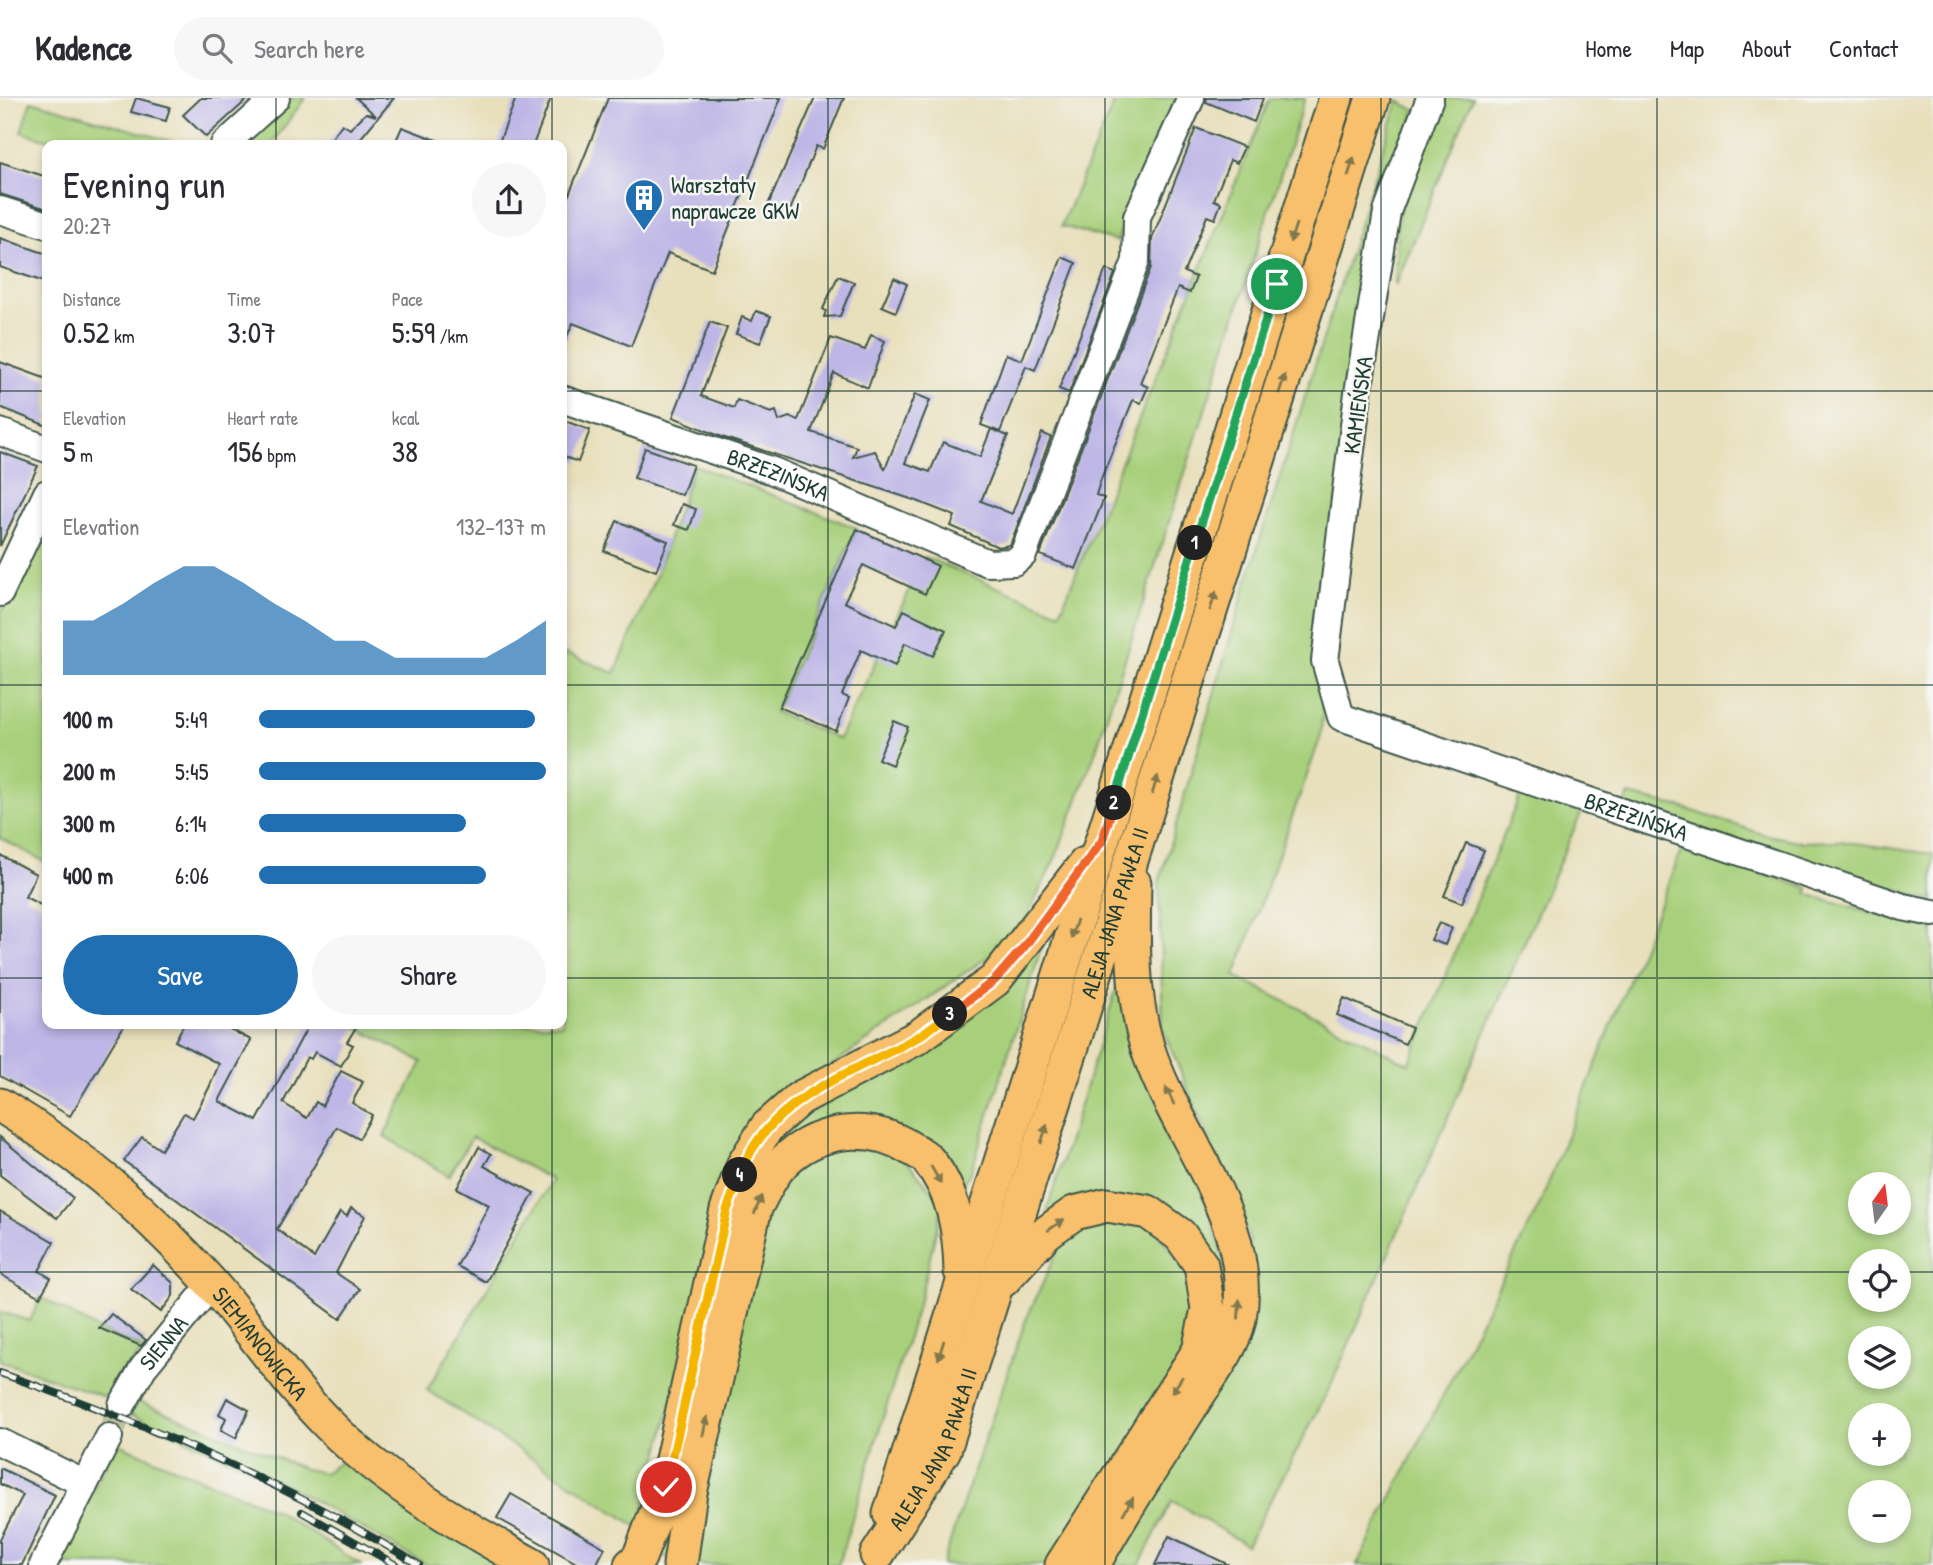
<!DOCTYPE html>
<html lang="en">
<head>
<meta charset="utf-8">
<style>
  :root { --surface:#fff; --page:#f7f7f7; --text:#2b2b33; --muted:#7c7c81; --line:#e1e1e2; --accent:#1f6fb2 }
  body { margin:0; font-family:"Patrick Hand",sans-serif; background:var(--page); color:var(--text); height:100vh; display:flex; flex-direction:column; font-size:26px; white-space:nowrap }
  * { box-sizing:border-box; margin:0 }
  p { font-size:23px; color:var(--muted) }
  .icon { flex:none; width:38px; height:38px; fill:none; stroke:currentColor; stroke-width:2; stroke-linecap:round; stroke-linejoin:round }
  .map { position:relative; flex:1; overflow:hidden }
  .side { position:absolute; left:42px; top:42px; width:525px; height:889px; display:flex; flex-direction:column; background:var(--surface); border-radius:14px; box-shadow:0 4px 10px #0003 }
  .side>* { flex:none }
  .needle { width:46px; rotate:14deg }
  .tools { position:absolute; left:1848px; top:1074px; display:grid; gap:14px }
  .tools a { display:grid; place-items:center; width:63px; height:63px; border-radius:50%; background:var(--surface); box-shadow:0 4px 10px #0003; font-size:35px }
  .pin { position:absolute; display:grid; place-items:center; width:60px; height:60px; color:#fff; margin:-30px; border:4px solid #fff; border-radius:50%; box-shadow:0 2px 7px #0007 }
  .km { position:absolute; width:35px; height:35px; margin:-18px; border-radius:50%; background:#222; color:#fff; font-size:19px; line-height:35px; text-align:center }
  .round { display:grid; place-items:center; flex:none; width:74px; height:74px; border-radius:37px; background:var(--page) }
  .summary { display:flex; align-items:center; justify-content:space-between; height:119px; padding:0 21px }
  h1 { font-size:38px; font-weight:600; line-height:52px }
  .metrics { display:grid; grid-template-columns:repeat(3,1fr); gap:10px; height:119px; padding:7px 21px }
  .metrics div { display:grid; align-content:center }
  .metrics b { font-size:30px; font-weight:600 }
  .metrics small { font-size:19px; font-weight:400 }
  .metrics p { font-size:19px }
  .chart { height:196px; padding:14px 21px }
  .chart p { display:flex; justify-content:space-between }
  .chart svg { width:100%; height:126px; margin-top:7px; fill:var(--accent); opacity:.7 }
  .action { display:flex; gap:14px; margin-top:auto; padding:14px 21px }
  .action a { flex:1; height:80px; border-radius:42px; background:var(--accent); color:#fff; font-size:28px; font-weight:600; line-height:80px; text-align:center }
  .action a+a { background:var(--page); color:var(--text) }
  ul { padding:0 21px; list-style:none; font-size:23px }
  li { display:grid; grid-template-columns:112px 84px 1fr; align-items:center; height:52px }
  li i { height:18px; border-radius:9px; background:var(--accent) }
  header { display:flex; align-items:center; gap:42px; box-sizing:border-box; height:98px; padding:0 35px; background:var(--surface); border-bottom:2px solid var(--line) }
  header strong { font-size:33px }
  nav { display:flex; gap:38px; margin-inline-start:auto; font-size:24px }
  .search { width:490px; height:63px; background:var(--page); display:flex; align-items:center; gap:18px; box-sizing:border-box; padding:0 24px; border-radius:38px; color:var(--muted); font-size:26px }
  .map>svg:first-child { display:block }
  .green { fill:#a8d07b; stroke:#648658; stroke-width:2; fill-rule:evenodd }
  .building { fill:#bdb6e6 }
  .lines { fill:none; stroke-linecap:round; stroke-linejoin:round }
  .minor-tunnel { stroke:#c0bfa0; stroke-width:26; stroke-dasharray:26 13; stroke-linecap:butt }
  .minor-casing { stroke:#3d5548; stroke-width:30 }
  .major-casing { stroke:#3d5548; stroke-width:37 }
  .minor { stroke:#fff; stroke-width:26 }
  .major { stroke:#f8bf6c; stroke-width:33 }
  .rail-casing { stroke:#1f3d34; stroke-width:8 }
  .rail { stroke:#f6f6f2; stroke-width:5; stroke-dasharray:16; stroke-linecap:butt }
  .oneway { fill:#81784d }
  .split-1-casing { stroke:#fff; stroke-width:14 }
  .split-2-casing { stroke:#fff; stroke-width:14 }
  .split-3-casing { stroke:#fff; stroke-width:14 }
  .split-4-casing { stroke:#fff; stroke-width:14 }
  .split-5-casing { stroke:#fff; stroke-width:14 }
  .split-1 { stroke:#22a559; stroke-width:9 }
  .split-2 { stroke:#22a559; stroke-width:9 }
  .split-3 { stroke:#f0652b; stroke-width:9 }
  .split-4 { stroke:#f5b400; stroke-width:9 }
  .split-5 { stroke:#f5b400; stroke-width:9 }
  .grid { fill:none; stroke:#1f3d34; stroke-width:2; stroke-opacity:0.55 }
  .labels { text-anchor:middle; stroke-width:5; stroke-linejoin:round; paint-order:stroke }
  .poi-label { font-size:23px; fill:#1f3d34; stroke:#f6f6f2; text-anchor:start }
  .street-label { font-size:23px; fill:#1f3d34; stroke:#f6f6f2 }
</style>
</head>
<body>
<header>
<strong>Kadence</strong>
<div class="search"><svg class="icon" aria-label="search" viewBox="0 0 24 24"><circle cx="10" cy="10" r="6"/><path d="M15 15l6 6"/></svg>Search here</div>
<nav><a>Home</a><a>Map</a><a>About</a><a>Contact</a></nav>
</header>
<div class="map">
<svg width="1933" height="1467" viewBox="0 0 1933 1467">
  <rect width="100%" height="100%" fill="#f6f6f2"/>
  <filter id="ink" filterUnits="userSpaceOnUse"><feTurbulence type="fractalNoise" baseFrequency=".0143" numOctaves="2"/><feDisplacementMap in="SourceGraphic" scale="14" xChannelSelector="R" yChannelSelector="G"/><feConvolveMatrix kernelMatrix="1 2 1 2 8 2 1 2 1" color-interpolation-filters="sRGB"/></filter>
  <filter id="wash" filterUnits="userSpaceOnUse"><feTurbulence type="fractalNoise" baseFrequency=".00686" numOctaves="4" result="noise"/><feDisplacementMap in="SourceGraphic" scale="28" xChannelSelector="R" yChannelSelector="G"/><feGaussianBlur stdDeviation="1.57" result="paint"/><feColorMatrix in="noise" values="0 0 0 0 0 0 0 0 0 0 0 0 0 0 0 0 0 1.4 0 .05"/><feComposite in="paint" operator="in"/></filter>
  <g filter="url(#wash)">
    <rect width="100%" height="100%" fill="#e8dfbb"/>
    <g class="green">
      <path d="M290,0H305L271,47H237Z"/>
      <path d="M1116,0H1176L1117,143L1061,128Z"/>
      <path d="M1270,0H1305L1095,655L1057,756L1018,838L786,999L742,1036L639,1430L427,1292L552,1082L472,1039L449,1078L384,1038L422,964L350,926H562V564L565,555L615,575L657,475L694,367L857,430L775,614L839,641L925,459L1060,515Z"/>
      <path d="M1445,0H1473L1395,188L1398,116Z"/>
      <path d="M31,3L167,42L181,47H67L21,34Z"/>
      <path d="M1398,3L1415,12L1333,420L1321,638L1235,878L1409,966L1522,692L1582,713L1330,1289L1247,1447L1172,1403L1139,1467H1108L1250,1142L1163,931L1159,785L1244,493Z"/>
      <path d="M47,418V765L0,740V517Z"/>
      <path d="M1629,697L1681,709L1762,736L1803,744L1840,743L1933,756V803L1623,709Z"/>
      <path d="M1682,751L1808,790L1807,795L1816,799L1933,831V1467H1357L1539,1108ZM1860,1087H1899V1125H1860ZM1860,1164H1899V1202H1860ZM1860,1241H1899V1279H1860ZM1860,1318H1899V1356H1860ZM1860,1395H1899V1433H1860Z"/>
      <path d="M1042,848L971,1074L961,1087L938,1056L790,1043L668,1460L654,1455L734,1125L782,1032Z"/>
      <path d="M1120,879L1208,1111L1230,1182L1211,1242L1171,1121H1047L1048,1109Z"/>
      <path d="M825,1050L897,1052L943,1105L921,1196L838,1467H690L747,1178L781,1081Z"/>
      <path d="M1081,1120L1147,1122L1194,1179L1195,1218L1184,1258L1054,1467H942L1025,1224L1056,1156L1060,1134Z"/>
      <path d="M41,1199L97,1231L143,1250L108,1300L0,1263V1214L30,1223Z"/>
      <path d="M133,1301L305,1371L324,1375L348,1359L500,1467H427L286,1387L128,1315Z"/>
      <path d="M116,1345L277,1413L361,1467H56Z"/>
    </g>
    <g id="blocks">
      <g class="building">
        <path d="M136,0L170,9L166,23L131,14Z"/>
        <path d="M201,0H249L206,39L183,17Z"/>
        <path d="M356,0H394L355,47H327L342,26L350,31L366,15L376,18Z"/>
        <path d="M516,0H551L533,47H498Z"/>
        <path d="M608,0H781L712,172L668,155L631,248L573,225L562,250V114Z"/>
        <path d="M815,0H844L823,51L816,48L789,115L768,107Z"/>
        <path d="M1207,0H1263L1254,24L1206,4Z"/>
        <path d="M402,29L447,46V47H394Z"/>
        <path d="M1196,30L1244,49L1237,65L1230,62L1214,102L1221,105L1215,121L1207,118L1184,174L1196,179L1190,195L1178,190L1140,285L1148,289L1141,305L1133,302L1101,381L1096,397L1104,400L1076,471L1040,457L1151,169L1152,141Z"/>
        <path d="M0,64L47,79V111L0,96Z"/>
        <path d="M0,140L47,156V185L0,169Z"/>
        <path d="M1062,159L1076,165L1035,272L1026,268L1000,334L981,327L1006,256L1022,262Z"/>
        <path d="M1106,171L1115,175L1069,295L1059,291Z"/>
        <path d="M838,178L854,184L840,218L824,219L826,213L823,211Z"/>
        <path d="M894,180L907,186L896,214L882,208Z"/>
        <path d="M756,213L771,218L760,245L736,236L742,219L752,223Z"/>
        <path d="M710,224L727,230L701,298L734,310L737,302L771,315L776,313L779,323L789,319L798,322L831,240L865,252L871,237L885,243L868,290L834,275L811,334L857,349L853,359L875,353L885,371L915,296L930,302L905,365L930,374L943,344L980,359L991,331L1008,338L981,403L1012,416L1042,335L1051,339L1010,447L998,449L951,428L955,418L917,403L722,339L673,319Z"/>
        <path d="M0,264L47,281V328L0,309Z"/>
        <path d="M562,322L590,332L578,364L562,358Z"/>
        <path d="M645,350L693,367L682,397L634,380Z"/>
        <path d="M0,354L38,368L0,448Z"/>
        <path d="M682,406L696,411L689,432L674,427Z"/>
        <path d="M617,423L668,443L656,473L604,453Z"/>
        <path d="M857,431L938,468L925,496L863,467L844,504L896,528L904,512L946,532L933,558L905,545L895,568L861,552L842,597L849,600L836,633L779,609Z"/>
        <path d="M894,623L908,629L892,667L878,661Z"/>
        <path d="M1466,745L1484,752L1462,805L1444,798Z"/>
        <path d="M0,757L36,776L25,799L47,810V926H125L70,1018L0,978Z"/>
        <path d="M1439,825L1452,830L1445,847L1431,842Z"/>
        <path d="M1344,900L1412,930L1405,946L1337,917Z"/>
        <path d="M184,926H220L251,942L219,1003L257,1023L309,926H358L347,944L353,947L341,968L315,954L311,961L307,959L283,1005L307,1020L316,1004L322,1008L341,973L363,984L352,1005L372,1017L359,1041L337,1029L277,1131L314,1160L340,1114L347,1118L351,1110L365,1118L336,1175L360,1191L340,1221L124,1063L142,1039L161,1052L184,1015L193,1020L209,990L219,966L175,943Z"/>
        <path d="M0,1039L73,1100L57,1120L0,1077Z"/>
        <path d="M479,1049L491,1056L484,1068L534,1095L486,1184L457,1168L489,1107L457,1090Z"/>
        <path d="M0,1113L54,1144L39,1173L51,1180L40,1199L0,1176Z"/>
        <path d="M153,1167L173,1185V1198L161,1214L131,1191Z"/>
        <path d="M111,1216L146,1242L141,1248L99,1230Z"/>
        <path d="M227,1300L249,1312L236,1340L221,1332L226,1320L219,1316Z"/>
        <path d="M0,1370L55,1397L22,1467H0V1441L23,1397L0,1386Z"/>
        <path d="M511,1396L605,1450L596,1467H580L497,1420Z"/>
        <path d="M1169,1438L1229,1467H1155Z"/>
      </g>
    </g>
  </g>
  <g filter="url(#ink)">
    <use href="#blocks" fill-opacity="0" stroke="#3d5548" stroke-width="2"/>
    <g class="lines">
      <path class="minor-tunnel" d="M109,1339L122,1307"/>
      <defs>
        <g id="minor">
          <path id="s1" d="M1430,0L1387,114L1358,295L1325,563L1341,619L1903,809L1933,815"/>
          <path d="M224,47L276,0"/>
          <path d="M0,112L47,127"/>
          <path id="s2" d="M562,301L773,373L988,465L1014,464L1023,457L1136,163L1137,119L1191,0"/>
          <path d="M0,334L47,351"/>
          <path d="M0,495L47,395"/>
          <path id="s3" d="M122,1307L143,1270L212,1186"/>
          <path d="M0,1344L83,1385"/>
          <path d="M43,1467L109,1339"/>
        </g>
        <g id="major">
          <path id="s4" d="M0,1007C78,1054 150,1116 210,1184C251,1230 284,1282 328,1326C385,1384 462,1428 532,1467"/>
          <path d="M1003,1182L1046,1135L1074,1115L1107,1107L1148,1114L1180,1137L1201,1167L1208,1211L1199,1253L1062,1467"/>
          <path d="M890,1416L1336,0"/>
          <path id="s5" d="M877,1457L944,1352L1373,0"/>
          <path d="M631,1467L639,1460L666,1389L727,1112L744,1066L767,1029L800,1000L918,939L995,882L1085,766"/>
          <path d="M680,1467L690,1395L755,1110C766,1089 775,1068 795,1054C830,1029 875,1028 910,1050C916,1053 924,1057 928,1062C954,1093 960,1133 961,1173"/>
          <path d="M1093,1467C1124,1410 1162,1355 1196,1300C1211,1277 1234,1248 1239,1221C1257,1124 1174,1035 1147,948C1131,895 1133,840 1134,785"/>
        </g>
      </defs>
      <use href="#minor" class="minor-casing"/>
      <use href="#major" class="major-casing"/>
      <use href="#minor" class="minor"/>
      <use href="#major" class="major"/>
      <defs>
        <g id="rail">
          <path d="M0,1275C145,1325 288,1386 419,1467"/>
          <path d="M302,1414L396,1467"/>
        </g>
      </defs>
      <use href="#rail" class="rail-casing"/>
      <use href="#rail" class="rail"/>
    </g>
    <defs><path id="oneway-solid" d="M-6-.8H1V-3.2L6.5 0L1 3.2V.8H-6Z" transform="scale(1.75)"/></defs>
    <g class="oneway">
      <use href="#oneway-solid" transform="translate(1351 69) rotate(-72)"/>
      <use href="#oneway-solid" transform="translate(1293 135) rotate(108)"/>
      <use href="#oneway-solid" transform="translate(1282 286) rotate(-72)"/>
      <use href="#oneway-solid" transform="translate(1213 503) rotate(-72)"/>
      <use href="#oneway-solid" transform="translate(1155 687) rotate(-72)"/>
      <use href="#oneway-solid" transform="translate(1074 831) rotate(107)"/>
      <use href="#oneway-solid" transform="translate(1170 998) rotate(-115)"/>
      <use href="#oneway-solid" transform="translate(1044 1036) rotate(-72)"/>
      <use href="#oneway-solid" transform="translate(936 1077) rotate(60)"/>
      <use href="#oneway-solid" transform="translate(758 1107) rotate(-68)"/>
      <use href="#oneway-solid" transform="translate(1056 1127) rotate(-34)"/>
      <use href="#oneway-solid" transform="translate(1239 1211) rotate(-87)"/>
      <use href="#oneway-solid" transform="translate(941 1252) rotate(107)"/>
      <use href="#oneway-solid" transform="translate(1177 1287) rotate(123)"/>
      <use href="#oneway-solid" transform="translate(705 1328) rotate(-77)"/>
      <use href="#oneway-solid" transform="translate(1128 1408) rotate(-58)"/>
    </g>
  </g>
  <g class="lines" filter="url(#ink)">
    <defs>
      <path id="split-1" d="M1195,445L1277,186"/>
      <path id="split-2" d="M1114,705L1195,445"/>
      <path id="split-3" d="M950,916L995,882L1024,849L1102,743L1114,705"/>
      <path id="split-4" d="M740,1077C767,1000 849,977 914,941C927,934 938,924 950,916"/>
      <path id="split-5" d="M666,1389L727,1112L740,1077"/>
    </defs>
    <use href="#split-1" class="split-1-casing"/>
    <use href="#split-2" class="split-2-casing"/>
    <use href="#split-3" class="split-3-casing"/>
    <use href="#split-4" class="split-4-casing"/>
    <use href="#split-5" class="split-5-casing"/>
    <use href="#split-1" class="split-1"/>
    <use href="#split-2" class="split-2"/>
    <use href="#split-3" class="split-3"/>
    <use href="#split-4" class="split-4"/>
    <use href="#split-5" class="split-5"/>
  </g>
  <path class="grid" d="M276,0V47M552,0V47M828,0V1467M1105,0V1467M1381,0V1467M1657,0V1467M0,293H47M562,293H1933M0,587H47M562,587H1933M0,880H47M562,880H1933M276,926V1467M552,926V1467M0,1174H1860M1899,1174H1933"/>
  <defs>
    <symbol id="building-pin" viewBox="-11 -11 22 30"><path d="M0 17L-7.5 6A9.5 9.5 0 1 1 7.5 6Z" fill="#1f6fb2" stroke="#f6f6f2"/><path d="M-4-6H4V6H1V3H-1V6H-4ZM-2.5-4.3h1.7v1.8h-1.7ZM.8-4.3h1.7v1.8H.8ZM-2.5-1h1.7V.8h-1.7ZM.8-1h1.7V.8H.8Z" fill="#fff"/></symbol>
  </defs>
  <g fill-rule="evenodd">
    <use href="#building-pin" x="622" y="78" width="44" height="60"/>
  </g>
  <g class="labels">
    <g class="poi-label">
      <text x="671" y="95">Warsztaty<tspan x="671" dy="26">naprawcze GKW</tspan></text>
    </g>
    <g class="street-label">
      <text transform="translate(1358 307) rotate(-82)" y="8">KAMIEŃSKA</text>
      <text dy="8" stroke="none"><textPath href="#s2" startOffset="229">BRZEZIŃSKA</textPath></text>
      <text dy="8" stroke="none"><textPath href="#s1" startOffset="945">BRZEZIŃSKA</textPath></text>
      <text dy="8" stroke="none"><textPath href="#s5" startOffset="688">ALEJA JANA PAWŁA II</textPath></text>
      <text dy="8" stroke="none"><textPath href="#s3" startOffset="75">SIENNA</textPath></text>
      <text dy="8" stroke="none"><textPath href="#s4" startOffset="355">SIEMIANOWICKA</textPath></text>
      <text dy="8" stroke="none"><textPath href="#s5" startOffset="121">ALEJA JANA PAWŁA II</textPath></text>
    </g>
  </g>
</svg>
<div class="tools">
<a><svg class="needle" viewBox="-14 -14 28 28"><path d="M0-13l5 13h-10z" fill="#e53935"/><path d="M0 13l5-13h-10z" fill="#7c7c81"/></svg></a>
<a><svg class="icon" aria-label="locate" viewBox="0 0 24 24"><circle cx="12" cy="12" r="6"/><path d="M12 2v4M12 18v4M2 12h4M18 12h4"/></svg></a>
<a><svg class="icon" aria-label="layers" viewBox="0 0 24 24"><path d="M12 4l9 5-9 5-9-5zM3 14l9 5 9-5"/></svg></a>
<a>+</a>
<a>−</a>
</div>
<div class="pin" style="left:1277px;top:186px;background:#1e9e55"><svg class="icon" aria-label="arrive" viewBox="0 0 24 24"><path d="M6 21V4h12l-3 4 3 4H6"/></svg></div>
<div class="pin" style="left:666px;top:1389px;background:#d93025"><svg class="icon" aria-label="check" viewBox="0 0 24 24"><path d="M5 12l5 5 9-10"/></svg></div>
<b class="km" style="left:1195px;top:445px">1</b>
<b class="km" style="left:1114px;top:705px">2</b>
<b class="km" style="left:950px;top:916px">3</b>
<b class="km" style="left:740px;top:1077px">4</b>
<section class="side">
<div class="summary"><div><h1>Evening run</h1><p>20:27</p></div><a class="round"><svg class="icon" aria-label="share" viewBox="0 0 24 24"><path d="M12 15V3M7 8l5-5 5 5M5 13v7h14v-7"/></svg></a></div>
<div class="metrics">
<div><p>Distance</p><b>0.52<small> km</small></b></div>
<div><p>Time</p><b>3:07</b></div>
<div><p>Pace</p><b>5:59<small> /km</small></b></div>
</div>
<div class="metrics">
<div><p>Elevation</p><b>5<small> m</small></b></div>
<div><p>Heart rate</p><b>156<small> bpm</small></b></div>
<div><p>kcal</p><b>38</b></div>
</div>
<div class="chart"><p><span>Elevation</span>132–137 m</p>
<svg viewBox="0 0 160 44" preserveAspectRatio="none"><path d="M0 44V25L10 25L20 19L30 12L40 6L50 6L60 12L70 19L80 25L90 32L100 32L110 38L120 38L130 38L140 38L150 32L160 25V44z"/></svg>
</div>
<ul>
<li><b>100 m</b>5:49<i style="width:96%"></i></li>
<li><b>200 m</b>5:45<i style="width:100%"></i></li>
<li><b>300 m</b>6:14<i style="width:72%"></i></li>
<li><b>400 m</b>6:06<i style="width:79%"></i></li>
</ul>
<div class="action"><a>Save</a><a>Share</a></div>
</section>
</div>
</body>
</html>
